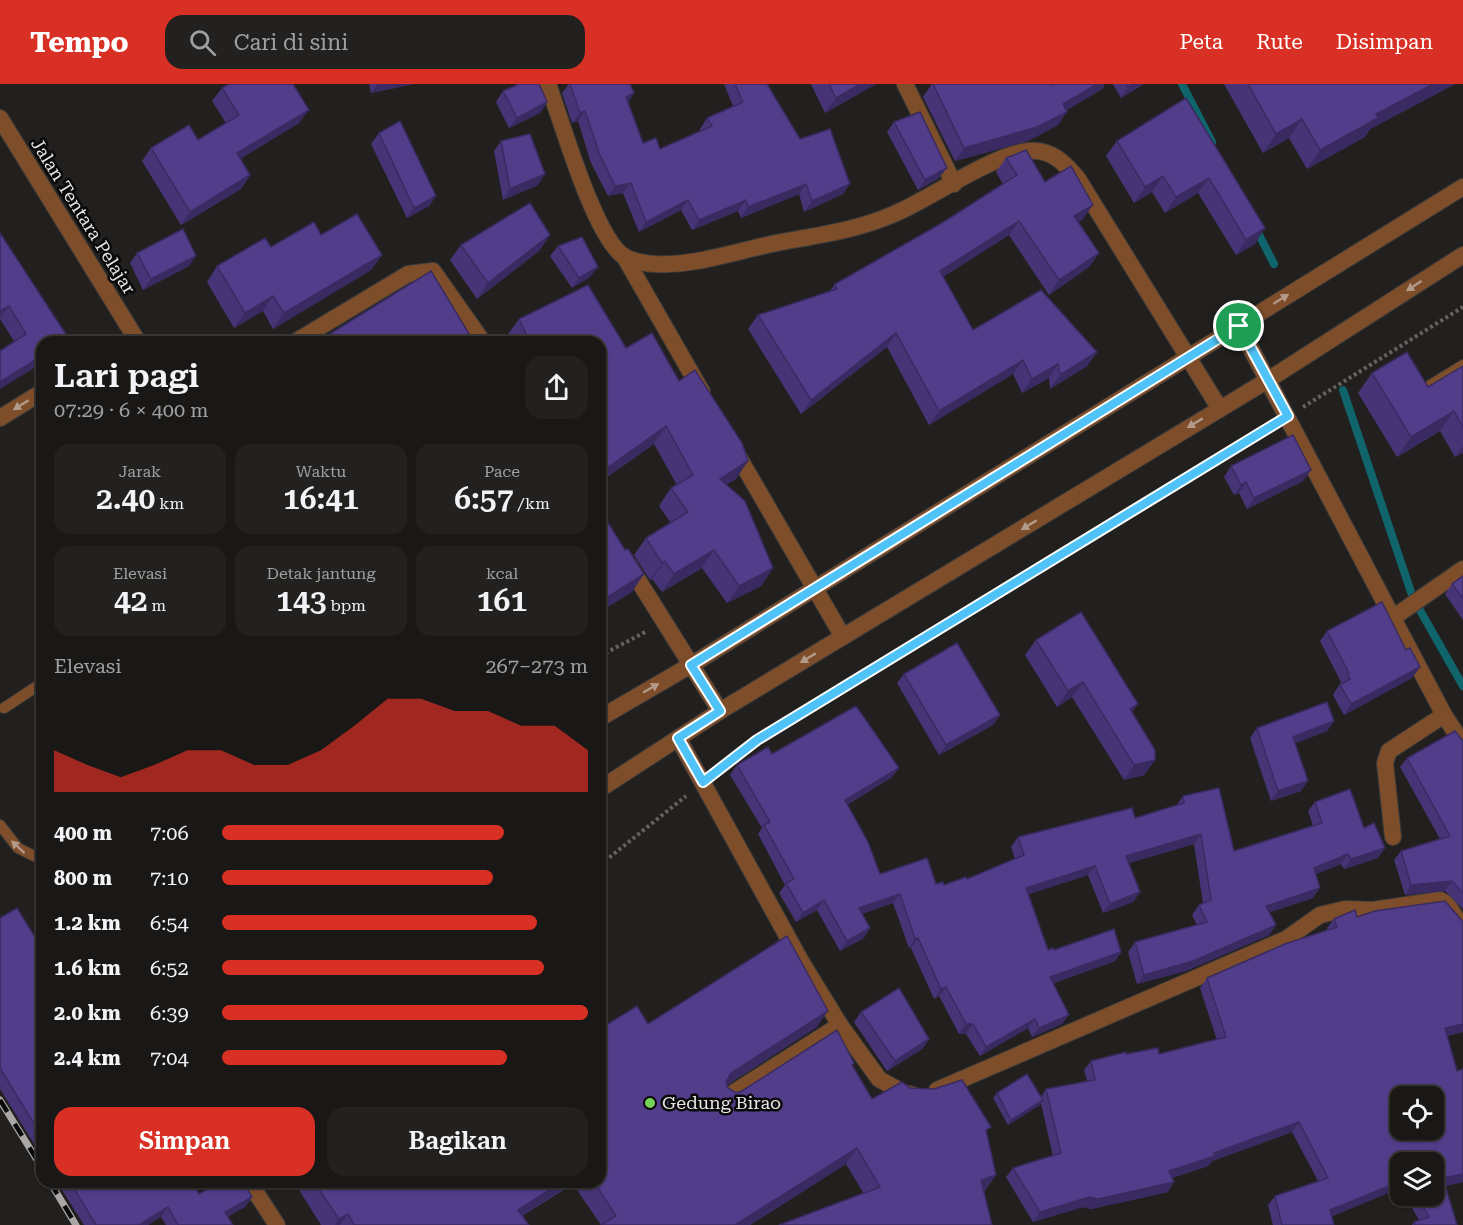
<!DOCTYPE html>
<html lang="id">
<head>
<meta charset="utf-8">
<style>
  :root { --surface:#1a1816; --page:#23211f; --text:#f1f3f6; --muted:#9fa0a1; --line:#383735; --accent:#d93025 }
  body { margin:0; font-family:"Roboto Serif",serif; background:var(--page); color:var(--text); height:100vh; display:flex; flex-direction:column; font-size:22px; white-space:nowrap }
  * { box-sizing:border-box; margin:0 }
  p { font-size:20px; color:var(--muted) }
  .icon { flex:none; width:33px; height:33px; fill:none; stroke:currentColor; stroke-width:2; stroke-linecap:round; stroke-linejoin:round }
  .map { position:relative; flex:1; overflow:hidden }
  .side { position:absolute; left:36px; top:252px; width:570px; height:852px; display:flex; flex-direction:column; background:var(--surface); border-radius:18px; box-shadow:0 2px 4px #0004,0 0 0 2px var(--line) }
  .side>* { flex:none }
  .fabs { position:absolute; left:1390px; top:1002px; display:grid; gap:12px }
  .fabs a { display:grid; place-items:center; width:54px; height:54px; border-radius:12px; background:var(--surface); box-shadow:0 2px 4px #0004,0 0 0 2px var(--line); font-size:30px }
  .pin { position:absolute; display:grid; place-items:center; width:51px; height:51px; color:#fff; margin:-26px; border:3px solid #fff; border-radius:50%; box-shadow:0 2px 6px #0007 }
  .round { display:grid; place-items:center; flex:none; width:63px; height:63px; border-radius:18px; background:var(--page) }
  .headline { display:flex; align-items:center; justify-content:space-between; height:102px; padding:0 18px }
  h1 { font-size:33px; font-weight:600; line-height:45px }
  .stats { display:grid; grid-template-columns:repeat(3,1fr); gap:9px; height:102px; padding:6px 18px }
  .stats div { display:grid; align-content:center; border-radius:15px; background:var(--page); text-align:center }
  .stats b { font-size:30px; font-weight:600 }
  .stats small { font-size:16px; font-weight:400 }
  .stats p { font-size:16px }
  .chart { height:168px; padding:12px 18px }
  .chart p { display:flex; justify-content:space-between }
  .chart svg { width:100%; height:108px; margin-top:6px; fill:var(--accent); opacity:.7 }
  .primary-button { display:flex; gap:12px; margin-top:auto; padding:12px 18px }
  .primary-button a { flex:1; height:69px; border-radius:18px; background:var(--accent); color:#fff; font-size:24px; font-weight:600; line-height:69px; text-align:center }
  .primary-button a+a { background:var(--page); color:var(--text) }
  ul { padding:0 18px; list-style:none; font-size:20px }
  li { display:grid; grid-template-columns:96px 72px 1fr; align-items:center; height:45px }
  li i { height:15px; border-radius:8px; background:var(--accent) }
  header { display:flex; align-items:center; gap:36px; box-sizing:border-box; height:84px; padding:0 30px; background:var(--accent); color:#fff }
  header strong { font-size:28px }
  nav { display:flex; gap:33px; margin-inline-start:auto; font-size:21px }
  .search { width:420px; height:54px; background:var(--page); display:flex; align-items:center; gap:15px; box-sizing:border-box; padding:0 21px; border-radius:18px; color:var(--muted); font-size:22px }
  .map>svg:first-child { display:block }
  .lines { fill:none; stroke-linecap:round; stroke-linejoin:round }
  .stream { stroke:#10656d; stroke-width:8 }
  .service-casing { stroke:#3e3c3a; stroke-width:12 }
  .minor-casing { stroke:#3e3c3a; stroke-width:18 }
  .tertiary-casing { stroke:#3e3c3a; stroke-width:18 }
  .path { stroke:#656361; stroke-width:4; stroke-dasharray:3 3; stroke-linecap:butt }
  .service { stroke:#7e4d2a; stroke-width:10 }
  .minor { stroke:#7e4d2a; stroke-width:16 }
  .tertiary { stroke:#7e4d2a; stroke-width:16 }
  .rail-casing { stroke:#aaa8a7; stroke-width:7 }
  .rail { stroke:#0a0909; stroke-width:4.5; stroke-dasharray:14; stroke-linecap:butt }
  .wall { fill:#473477 }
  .shaded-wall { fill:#392b61 }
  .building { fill:#523d8a; stroke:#392b61; stroke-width:1.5; fill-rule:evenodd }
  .oneway { fill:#b39a88 }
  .route-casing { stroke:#fff; stroke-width:12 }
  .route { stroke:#4fc3f7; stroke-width:8 }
  .poi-dot { fill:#76d25a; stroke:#0a0909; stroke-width:2 }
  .labels { text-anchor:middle; stroke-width:5; stroke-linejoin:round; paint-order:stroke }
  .street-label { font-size:18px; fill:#e8e6e5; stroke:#0a0909 }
  .poi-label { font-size:18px; fill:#e8e6e5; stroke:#0a0909; text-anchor:start }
</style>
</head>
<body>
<header>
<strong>Tempo</strong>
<div class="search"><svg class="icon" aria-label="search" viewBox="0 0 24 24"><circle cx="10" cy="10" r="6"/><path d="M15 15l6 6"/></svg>Cari di sini</div>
<nav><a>Peta</a><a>Rute</a><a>Disimpan</a></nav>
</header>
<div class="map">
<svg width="1463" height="1141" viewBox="0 0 1463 1141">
  <rect width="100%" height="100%" fill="#22201e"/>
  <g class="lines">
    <g class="stream">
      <path d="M1182,0L1212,58"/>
      <path d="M1256,145L1274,180"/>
      <path d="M1343,306L1413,514L1463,602"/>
    </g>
    <defs>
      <g id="service">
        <path d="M1424,305L1463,281"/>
        <path d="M4,624L42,599"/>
        <path d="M0,741L18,764L42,776"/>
      </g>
      <g id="minor">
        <path d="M548,0C561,35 595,156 625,173C632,177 647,180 655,180C692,182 731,169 767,161C810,152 853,148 894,130C932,114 991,71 1029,67C1051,65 1065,79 1078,95L1220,325"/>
        <path d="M905,0L954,100"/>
        <path d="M0,34L138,258"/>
        <path d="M624,172L702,308"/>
        <path d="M1239,242L1444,631L1463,660"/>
        <path d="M295,258L408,190L433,187L483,258"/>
        <path d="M0,334L42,308"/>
        <path d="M734,365L843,553"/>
        <path d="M628,480L720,627"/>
        <path d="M1394,533L1463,485"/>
        <path d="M678,654L802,879L840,941L879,995L904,1009L913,1011"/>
        <path d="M1393,753L1385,679L1389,667L1444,631"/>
        <path d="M937,1006L1286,855L1320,831L1345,825L1373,826L1440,816C1452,821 1453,835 1463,840"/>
        <path d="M725,1014L840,941"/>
      </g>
      <g id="tertiary">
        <path d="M600,634L691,581L1463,103"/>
        <path d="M600,705L720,627L1268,296L1463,171"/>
        <path d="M249,1098L277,1141"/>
      </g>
    </defs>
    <use href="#service" class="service-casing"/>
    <use href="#minor" class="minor-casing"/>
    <use href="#tertiary" class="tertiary-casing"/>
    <g class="path">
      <path d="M1303,323L1463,223"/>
      <path d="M600,572L647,547"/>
      <path d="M720,685L757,656L1269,344"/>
      <path d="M600,781L686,712"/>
    </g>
    <use href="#service" class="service"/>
    <use href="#minor" class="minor"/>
    <use href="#tertiary" class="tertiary"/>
    <defs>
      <g id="rail">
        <path d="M0,1016L42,1084"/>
        <path d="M50,1098L76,1141"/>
      </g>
    </defs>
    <use href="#rail" class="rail-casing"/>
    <use href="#rail" class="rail"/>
  </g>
  <g class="wall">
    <path d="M369,0H414L371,9Z"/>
    <path d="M569,0H630L628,18L643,59L660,65L701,47L700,45L707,34L733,22L724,0H767L800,55L843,110L804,128L799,110L741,134L738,127L692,146L681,126L639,148L623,109L608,112L591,79L578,37L572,39L562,9Z"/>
    <path d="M811,0H876L825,29Z"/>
    <path d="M932,0L1053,1L1055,0H1105L1102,5L1067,26L1058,41L1028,57L955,77L923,13Z"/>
    <path d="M1113,0H1144L1121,14Z"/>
    <path d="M1224,0H1455L1370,45L1365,53L1307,85L1289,54L1263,69Z"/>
    <path d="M222,4L299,39L240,75L250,91L241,105L181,141L142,77L151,64L198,56L226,39L212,17Z"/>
    <path d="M503,7L547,18L540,29L509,44L496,18Z"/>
    <path d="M1186,14L1255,160L1236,171L1198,109L1165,129L1152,108L1134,119L1106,72L1117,57Z"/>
    <path d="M894,38L939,94L918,106L887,48Z"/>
    <path d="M379,49L436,112L429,122L407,134L371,60Z"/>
    <path d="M501,57L538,101L503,116L494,67Z"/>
    <path d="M1006,74L1045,98L1083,135L1078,138L1099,169L1089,183L1049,211L1009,151L943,193L973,246L1097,268L1087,282L1050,305L1049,294L1022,309L1013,290L929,341L887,263L801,330L748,245L758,231L830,207L835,200L942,139L1003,100L996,88Z"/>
    <path d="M0,149L69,255L67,258L14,257L0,235Z"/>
    <path d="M321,151L382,171L371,186L273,245L263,227L234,244L207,198L217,182L271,163Z"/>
    <path d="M550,151L539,167L477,215L450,176L461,161Z"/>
    <path d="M558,162L590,193L572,204L550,172Z"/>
    <path d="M137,169L189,182L143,206L130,179Z"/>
    <path d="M519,235L626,264L736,395L726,401L773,484L761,502L727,519L702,484L662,508L652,495L650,496L634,471L646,454L671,439L659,422L671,404L677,401L654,360L600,398V258H509L506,253Z"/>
    <path d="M1463,282V369L1455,373L1440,347L1397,373L1358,309L1372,289L1428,303Z"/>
    <path d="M1231,382L1311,386L1303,397L1247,425L1239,409L1234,411L1224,393Z"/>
    <path d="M1463,492V536L1445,510L1452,500Z"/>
    <path d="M1327,547L1406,566L1420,583L1412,594L1344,631L1333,611L1341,598L1320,557Z"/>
    <path d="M1036,556L1132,629L1155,676L1144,691L1124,696L1072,613L1057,623L1025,571Z"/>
    <path d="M904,590L1000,631L993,641L939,671L897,599Z"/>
    <path d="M1334,637L1327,647L1295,659L1301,707L1271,717L1250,654L1257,644Z"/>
    <path d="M1463,657V825L1445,807L1405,811L1394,776L1401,767L1440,755L1400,683L1407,674Z"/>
    <path d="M772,670L899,684L892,693L847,721L880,790L936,800L944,801L967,795L1015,775L1011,763L1018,753L1135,734L1176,722L1183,712L1234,767L1313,742L1308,727L1315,718L1364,744L1378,774L1344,785L1341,780L1315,790L1313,814L1269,828L1276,841L1269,851L1186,887L1137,900L1128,868L1135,858L1197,841L1192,831L1199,821L1203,819L1194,760L1129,779L1140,808L1133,818L1103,829L1088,791L1029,810L1048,866L1121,868L1115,877L1053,899L1062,940L1032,953L1028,944L980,972L966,950H959L939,912L934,915L911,864H909L893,819L862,830L864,854L840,867L817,826L796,838L779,809L785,801L758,750L762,744L730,691L737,681Z"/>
    <path d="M1357,833L1463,948L1447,952L1457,987L1463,985V1098L1445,1102L1457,1141H1412L1414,1138L1419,1136L1405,1112H1434L1401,1078V1105L1400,1104L1332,1132L1334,1141H1273L1268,1121L1275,1112L1318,1097L1292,1048L1212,1077L1208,1082L1172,1094L1168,1108L1091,1125L1083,1123L1033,1138L1006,1093L1013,1084L1053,1072L1041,1020L1008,1041L993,1014L997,1009L1041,1013L1046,1005L1087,997L1084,986L1091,977L1126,970H1159L1217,956L1200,904L1207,894L1328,846L1327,844L1334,835Z"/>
    <path d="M0,834L41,863H42V1073L0,1005Z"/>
    <path d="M861,928L929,955L922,965L887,987L854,938Z"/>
    <path d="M648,940L817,943L727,1001L728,1004L736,1009L852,982L872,1015L910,1004L987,1049L985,1107L864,1110L846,1080L750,1141H601L573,1100L522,1132L529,1141H321L294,1098H600Z"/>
    <path d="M57,1098H192L199,1110L252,1113L245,1123L228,1132L233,1141H166L161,1133L148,1141H84Z"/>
  </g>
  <g class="shaded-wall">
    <path d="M378,0H414L371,9Z"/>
    <path d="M860,0H876L825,29L836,14Z"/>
    <path d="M1097,0H1105L1102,5L1054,34L1063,20Z"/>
    <path d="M1134,0H1144L1121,14L1128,3Z"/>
    <path d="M1433,0H1455L1370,45L1365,53L1307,85L1320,66L1376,30Z"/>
    <path d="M634,9L627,20L626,13Z"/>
    <path d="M547,18L540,29L509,44L517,34Z"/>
    <path d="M309,26L299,39L228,82L237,69Z"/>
    <path d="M585,27L578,37L572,39L580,29Z"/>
    <path d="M1067,28L1058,41L1028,57L955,77L964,64Z"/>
    <path d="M1302,35L1289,54L1263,69L1276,50Z"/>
    <path d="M947,84L939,94L918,106L925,96Z"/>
    <path d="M545,90L538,101L503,116L510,105Z"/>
    <path d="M250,91L241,105L181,141L190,128Z"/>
    <path d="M1163,92L1152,108L1134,119L1145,103Z"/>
    <path d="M1209,94L1198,109L1165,129L1176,113Z"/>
    <path d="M631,99L623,109L608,112L615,102Z"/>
    <path d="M806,100L799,110L741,134L748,123Z"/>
    <path d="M850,100L843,110L804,128L812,117Z"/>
    <path d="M436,112L429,122L407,134L414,124Z"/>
    <path d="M688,116L681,126L639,148L646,138Z"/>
    <path d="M746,116L738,127L692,146L699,136Z"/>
    <path d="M1093,121L1083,135L1064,146L1074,132Z"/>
    <path d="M1019,137L1009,151L930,201L940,187Z"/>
    <path d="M1265,144L1255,160L1236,171L1246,156Z"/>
    <path d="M550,151L539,167L477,215L488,199Z"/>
    <path d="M1099,169L1089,183L1049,211L1059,196Z"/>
    <path d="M382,171L371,186L273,245L284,229Z"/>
    <path d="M196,172L189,182L143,206L151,195Z"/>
    <path d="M598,183L590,193L572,204L579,194Z"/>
    <path d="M273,212L263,227L234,244L245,229Z"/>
    <path d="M9,222L0,234V227Z"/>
    <path d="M896,249L887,263L801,330L811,316Z"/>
    <path d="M1097,268L1087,282L1050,305L1060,291Z"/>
    <path d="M42,272V279L0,305V298Z"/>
    <path d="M1023,276L1013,290L929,341L939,327Z"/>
    <path d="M1058,280L1049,294L1022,309L1032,295Z"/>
    <path d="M1454,327L1440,347L1397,373L1411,353Z"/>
    <path d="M666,342L654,360L600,398V389Z"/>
    <path d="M1463,362V369L1455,373Z"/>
    <path d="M748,377L736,395L707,412L720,395Z"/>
    <path d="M1311,386L1303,397L1247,425L1254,414Z"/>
    <path d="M1246,398L1239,409L1234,411L1241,401Z"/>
    <path d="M714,466L702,484L662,508L674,490Z"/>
    <path d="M665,477L652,495L650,496L662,479Z"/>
    <path d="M773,484L761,502L727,519L739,502Z"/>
    <path d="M644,490L632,508L600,528V518Z"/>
    <path d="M1420,583L1412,594L1344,631L1351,620Z"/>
    <path d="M1083,598L1072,613L1057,623L1068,607Z"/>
    <path d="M1138,620L1127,635L1130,625Z"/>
    <path d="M1000,631L993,641L939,671L946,661Z"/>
    <path d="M1334,637L1327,647L1286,663L1293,653Z"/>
    <path d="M1155,676L1144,691L1124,696L1134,681Z"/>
    <path d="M899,684L892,693L838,726L845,716Z"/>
    <path d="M1308,697L1301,707L1271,717L1278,707Z"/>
    <path d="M1201,750L1194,760L1119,782L1126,772Z"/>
    <path d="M1385,764L1378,774L1344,785L1351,775Z"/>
    <path d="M1348,770L1341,780L1307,794L1314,784Z"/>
    <path d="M1095,782L1088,791L1020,813L1026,804Z"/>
    <path d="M1452,797L1445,807L1405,811L1411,801Z"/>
    <path d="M1320,804L1313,814L1259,832L1266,822Z"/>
    <path d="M1140,808L1133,818L1103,829L1110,820Z"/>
    <path d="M900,810L893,819L852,833L859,824Z"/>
    <path d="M824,816L817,826L796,838L803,829Z"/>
    <path d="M1276,841L1269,851L1186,887L1137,900L1144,891Z"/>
    <path d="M870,844L864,854L840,867L847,857Z"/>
    <path d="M918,854L911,864H909L915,855Z"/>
    <path d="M1121,868L1115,877L1044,903L1050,893Z"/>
    <path d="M946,903L939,912L934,915L941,905Z"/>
    <path d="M828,927L817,943L719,1005L731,989Z"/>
    <path d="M1069,931L1062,940L1032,953L1039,944Z"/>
    <path d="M1035,935L1028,944L980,972L986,963Z"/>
    <path d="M966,940H973L966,950H959Z"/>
    <path d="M1463,940V948L1438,954L1445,944Z"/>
    <path d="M929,955L922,965L887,987L895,977Z"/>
    <path d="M1043,1016L1040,1021L1008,1041L1011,1036Z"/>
    <path d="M1299,1038L1292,1048L1212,1077L1208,1082L1162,1097L1169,1087Z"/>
    <path d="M857,1064L846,1080L750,1141H735Z"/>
    <path d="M1463,1090V1098L1436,1104L1443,1094Z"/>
    <path d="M996,1091L985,1107L970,1112L981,1096Z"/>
    <path d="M1401,1097L1400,1104L1323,1136L1330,1126Z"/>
    <path d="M562,1098H574L507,1141L518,1126Z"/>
    <path d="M1174,1098L1168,1108L1091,1125L1083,1123L1033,1138L1040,1128L1089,1113Z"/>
    <path d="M252,1113L245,1123L219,1138L225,1128Z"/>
    <path d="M168,1123L161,1133L148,1141H139Z"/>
    <path d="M348,1130L340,1141H335L339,1135Z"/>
  </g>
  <g class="building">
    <path d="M229,0H293L309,26L237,69L250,91L190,128L151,64L189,41L198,56L239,31L222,4Z"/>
    <path d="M519,0H539L547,18L517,34L503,7Z"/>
    <path d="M570,0H630L634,9L626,13L643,59L656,54L660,65L712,42L707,34L743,18L735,0H767L800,55L830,45L850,100L812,117L806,100L748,123L746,116L699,136L688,116L646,138L631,99L615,102L599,69L585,27L580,29Z"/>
    <path d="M829,0H860L836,14Z"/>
    <path d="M933,0H1053V1L1055,0H1097L1063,20L1067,28L1037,43L964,64Z"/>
    <path d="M1126,0H1134L1128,3Z"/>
    <path d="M1248,0H1433L1376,30L1378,34L1320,66L1302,35L1276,50Z"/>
    <path d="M1186,14L1265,144L1246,156L1209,94L1176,113L1163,92L1145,103L1117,57Z"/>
    <path d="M920,28L947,84L925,96L894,38Z"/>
    <path d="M400,37L436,112L414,124L379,49Z"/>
    <path d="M530,50L545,90L510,105L501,57Z"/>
    <path d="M1026,66L1045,98L1071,82L1093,121L1074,132L1099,169L1059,196L1019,137L940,187L973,246L1041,206L1097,268L1060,291L1058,280L1032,295L1023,276L939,327L896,249L811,316L758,231L837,205L835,200L942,139L1017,91L1006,74Z"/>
    <path d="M530,119L550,151L488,199L461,161Z"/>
    <path d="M357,130L382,171L284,229L273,212L245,229L217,182L265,154L271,163L314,138L321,151Z"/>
    <path d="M183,145L196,172L151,195L137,169Z"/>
    <path d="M0,149L69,255L64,258H42V272L0,298V267L26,250L9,222L0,227Z"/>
    <path d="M582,153L598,183L579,194L558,162Z"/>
    <path d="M431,187L474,258H308L320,251L322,255Z"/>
    <path d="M588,201L626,264L652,249L679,297L695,286L742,359L748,377L720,395L745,417L773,484L739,502L714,466L674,490L665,477L662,479L646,454L688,428L671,404L693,391L666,342L600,389V258H530L519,235Z"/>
    <path d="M1407,268L1428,303L1463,282V343L1454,327L1411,353L1372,289Z"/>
    <path d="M1293,351L1311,386L1254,414L1246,398L1241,401L1231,382Z"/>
    <path d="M600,426L625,466L628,465L644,490L600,518Z"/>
    <path d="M1463,492V515L1452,500Z"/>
    <path d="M1382,518L1406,566L1410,564L1420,583L1351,620L1340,601L1350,595L1347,590L1349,589L1327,547Z"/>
    <path d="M1081,528L1138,620L1130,625L1155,666V676L1134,681L1083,598L1068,607L1036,556Z"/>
    <path d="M957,559L1000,631L946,661L904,590Z"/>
    <path d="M1327,618L1334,637L1293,653L1308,697L1278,707L1257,644Z"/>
    <path d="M856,622L899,684L845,716L868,758L880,790L927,774L936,800L943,798L944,801L966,793L967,795L1024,771L1018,753L1132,724L1135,734L1184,719L1183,712L1219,704L1234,767L1322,739L1315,718L1350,705L1364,744L1374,739L1385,764L1351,775L1348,770L1314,784L1320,804L1266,822L1276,841L1193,877L1144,891L1135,858L1207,838L1199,821L1211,816L1201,750L1126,772L1140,808L1110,820L1095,782L1026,804L1048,866L1053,864L1054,866L1114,845L1121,868L1050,893L1069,931L1039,944L1035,935L986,963L973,940H966L946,903L941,905L918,854L915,855L900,810L859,824L870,844L847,857L824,816L803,829L786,799L794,795L764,741L770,738L737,681L768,663L772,670Z"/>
    <path d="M1455,647L1463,657V809L1452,797L1411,801L1401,767L1450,752L1407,674Z"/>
    <path d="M1445,817L1463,838V940L1445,944L1457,987L1463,985V1090L1443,1094L1457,1141H1415L1414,1138L1429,1133L1417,1112H1434V1078H1401V1097L1330,1126L1334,1141H1282L1275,1112L1328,1094L1299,1038L1214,1069L1215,1072L1169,1087L1174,1098L1098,1115L1089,1113L1040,1128L1013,1084L1061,1069L1046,1005L1095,996L1091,977L1126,968V970L1158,964L1159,970L1226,953L1207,894L1285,860L1337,843L1334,835L1355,826L1357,833L1375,827ZM1401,1012H1434V1046H1401Z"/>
    <path d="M17,824L41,863H42V1053L0,984V834Z"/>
    <path d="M787,852L828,927L731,989L726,998L728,1004L736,1009L742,1007L837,946L854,979L852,981L872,1015L902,998L910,1004L934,1005L962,996L991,1043L986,1046L996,1091L981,1096L992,1141H779L880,1103L857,1064L735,1141H601L616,1132L594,1098H600V945L637,922L648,940Z"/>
    <path d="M899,904L929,955L895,977L861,928Z"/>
    <path d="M1027,990L1043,1016L1011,1036L997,1009Z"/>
    <path d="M70,1098H192L199,1110L221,1098H243L252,1113L225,1128L233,1141H178L168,1123L139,1141H96Z"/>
    <path d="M314,1098H562L518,1126L529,1141H354L348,1130L339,1135Z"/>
  </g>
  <defs><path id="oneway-solid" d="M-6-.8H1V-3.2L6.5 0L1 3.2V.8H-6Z" transform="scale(1.5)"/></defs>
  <g class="oneway">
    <use href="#oneway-solid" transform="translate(1414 202) rotate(147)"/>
    <use href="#oneway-solid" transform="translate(1281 215) rotate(-32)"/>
    <use href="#oneway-solid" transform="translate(21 321) rotate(148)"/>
    <use href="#oneway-solid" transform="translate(1195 339) rotate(149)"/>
    <use href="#oneway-solid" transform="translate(1029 441) rotate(149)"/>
    <use href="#oneway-solid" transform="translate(808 574) rotate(149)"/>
    <use href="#oneway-solid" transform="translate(651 604) rotate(-30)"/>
    <use href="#oneway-solid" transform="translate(18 763) rotate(-137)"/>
  </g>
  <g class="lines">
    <defs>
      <path id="route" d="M1239,242L1288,332L757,656L703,698L678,654L720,627L691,581Z"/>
    </defs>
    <use href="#route" class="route-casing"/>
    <use href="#route" class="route"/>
  </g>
  <circle class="poi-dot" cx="650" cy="1019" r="6"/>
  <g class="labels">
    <g class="street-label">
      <text transform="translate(83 132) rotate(58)" y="6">Jalan Tentara Pelajar</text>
    </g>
    <g class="poi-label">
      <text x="662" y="1025">Gedung Birao</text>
    </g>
  </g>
</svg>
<div class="fabs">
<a><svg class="icon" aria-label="locate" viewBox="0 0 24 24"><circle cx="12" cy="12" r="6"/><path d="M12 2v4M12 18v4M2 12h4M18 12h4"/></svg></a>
<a><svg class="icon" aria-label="layers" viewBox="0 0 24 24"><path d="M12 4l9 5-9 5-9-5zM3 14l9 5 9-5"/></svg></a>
</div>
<div class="pin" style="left:1239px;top:242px;background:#1e9e55"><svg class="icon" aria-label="arrive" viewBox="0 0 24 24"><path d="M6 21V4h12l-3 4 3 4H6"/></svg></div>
<section class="side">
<div class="headline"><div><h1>Lari pagi</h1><p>07:29 · 6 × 400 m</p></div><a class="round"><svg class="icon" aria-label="share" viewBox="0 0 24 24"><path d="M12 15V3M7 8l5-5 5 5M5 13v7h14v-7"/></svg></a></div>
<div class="stats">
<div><p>Jarak</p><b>2.40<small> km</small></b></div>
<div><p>Waktu</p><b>16:41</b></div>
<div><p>Pace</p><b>6:57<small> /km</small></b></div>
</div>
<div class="stats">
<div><p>Elevasi</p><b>42<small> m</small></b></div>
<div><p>Detak jantung</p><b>143<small> bpm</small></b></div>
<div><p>kcal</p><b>161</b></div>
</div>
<div class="chart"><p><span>Elevasi</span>267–273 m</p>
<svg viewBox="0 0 160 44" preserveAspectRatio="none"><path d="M0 44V27L10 33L20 38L30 33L40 27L50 27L60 33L70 33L80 27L90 17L100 6L110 6L120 11L130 11L140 17L150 17L160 27V44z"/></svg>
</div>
<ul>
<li><b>400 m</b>7:06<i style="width:77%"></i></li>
<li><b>800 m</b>7:10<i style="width:74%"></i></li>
<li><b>1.2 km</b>6:54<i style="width:86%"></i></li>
<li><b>1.6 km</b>6:52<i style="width:88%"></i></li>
<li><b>2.0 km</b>6:39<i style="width:100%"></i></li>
<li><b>2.4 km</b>7:04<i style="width:78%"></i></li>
</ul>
<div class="primary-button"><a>Simpan</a><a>Bagikan</a></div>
</section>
</div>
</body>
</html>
